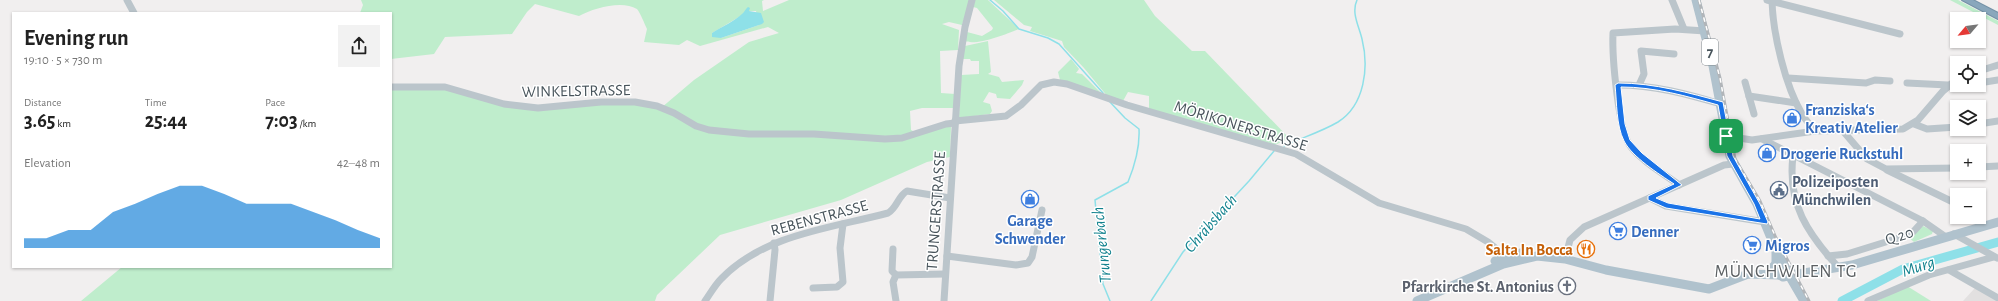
<!DOCTYPE html>
<html lang="en">
<head>
<meta charset="utf-8">
<style>
  :root { --surface:#fff; --page:#f2f2f2; --text:#222; --muted:#767676; --accent:#2187da }
  body { margin:0; font-family:"Alegreya Sans",sans-serif; background:var(--page); color:var(--text); height:100vh; display:flex; flex-direction:column; font-size:15px; white-space:nowrap }
  * { box-sizing:border-box; margin:0 }
  p { font-size:13px; color:var(--muted) }
  .icon { flex:none; width:22px; height:22px; fill:none; stroke:currentColor; stroke-width:2; stroke-linecap:round; stroke-linejoin:round }
  .map { position:relative; flex:1; overflow:hidden }
  .details { position:absolute; left:12px; top:12px; width:380px; height:256px; display:flex; flex-direction:column; background:var(--surface); border-radius:0px; box-shadow:0 1px 3px #0004 }
  .details>* { flex:none }
  .needle { width:26px; rotate:241deg }
  .buttons { position:absolute; left:1950px; top:12px; display:grid; gap:8px }
  .buttons a { display:grid; place-items:center; width:36px; height:36px; border-radius:0px; background:var(--surface); box-shadow:0 1px 3px #0004; font-size:20px }
  .pin { position:absolute; display:grid; place-items:center; width:34px; height:34px; color:#fff; margin:-17px; border-radius:8px; box-shadow:0 2px 6px #0006 }
  .round { display:grid; place-items:center; flex:none; width:42px; height:42px; border-radius:0px; background:var(--page) }
  .headline { display:flex; align-items:center; justify-content:space-between; height:68px; padding:0 12px }
  h1 { font-size:22px; font-weight:600; line-height:30px }
  .metrics { display:grid; grid-template-columns:repeat(3,1fr); gap:6px; height:68px; padding:4px 12px }
  .metrics div { display:grid; align-content:center }
  .metrics b { font-size:20px; font-weight:600 }
  .metrics small { font-size:11px; font-weight:400 }
  .metrics p { font-size:11px }
  .chart { height:112px; padding:8px 12px }
  .chart p { display:flex; justify-content:space-between }
  .chart svg { width:100%; height:72px; margin-top:4px; fill:var(--accent); opacity:.7 }
  .map>svg:first-child { display:block }
  .education { fill:#e2e0e0 }
  .green { fill:#bfedcc; fill-rule:evenodd }
  .water { fill:#8ee0e8 }
  .lines { fill:none; stroke-linecap:round; stroke-linejoin:round }
  .stream { stroke:#8ee0e8; stroke-width:1.5 }
  .river { stroke:#8ee0e8; stroke-width:9 }
  .highway-casing { stroke:#7492a7; stroke-width:2 }
  .minor { stroke:#bbc5cb; stroke-width:7 }
  .major { stroke:#b0c2cd; stroke-width:9 }
  .highway { fill:#89a7bc; fill-rule:evenodd }
  .rail-casing { stroke:#b1b5b9; stroke-width:3 }
  .rail { stroke:#fff; stroke-width:1.5; stroke-dasharray:4.5; stroke-linecap:butt }
  .route { fill:#1a73e8; stroke:#fff; fill-rule:evenodd }
  .labels { text-anchor:middle; stroke-width:3; stroke-linejoin:round; paint-order:stroke }
  .shield { fill:#fff; stroke:#7f878c; stroke-width:1 }
  .shield-label { font-size:15px; font-weight:bold; fill:#48545b }
  .street-label { font-size:16px; fill:#48545b; stroke:#fff }
  .shop-label { font-size:16px; font-weight:bold; fill:#366cbe; stroke:#fff; text-anchor:start }
  .service-label { font-size:16px; font-weight:bold; fill:#4e5e75; stroke:#fff; text-anchor:start }
  .food-label { font-size:16px; font-weight:bold; fill:#c56008; stroke:#fff; text-anchor:end }
  .worship-label { font-size:16px; font-weight:bold; fill:#5b616d; stroke:#fff; text-anchor:end }
  .water-label { font-size:17px; font-style:italic; fill:#12828e; stroke:#fff }
  .quarter-label { font-size:18px; letter-spacing:1px; fill:#5c6063; stroke:#fff }
</style>
</head>
<body>
<div class="map">
<svg width="1998" height="301" viewBox="0 0 1998 301">
  <rect width="100%" height="100%" fill="#f1efef"/>
  <path class="education" d="M1975,288L1998,301H1963Z"/>
  <g class="green">
    <path d="M361,0H764L762,1L763,11L789,0H970L962,25L949,22L942,24L959,30L958,50L940,51L941,93L955,94L954,108H922L910,111L911,130L915,132L945,126L951,127L950,157L927,162L841,200L720,235L657,295L655,301H81L122,267H391V88H441L511,107L628,103L661,108L694,80L749,42L779,33L768,27L700,46L687,40L679,45L644,42L647,29C644,23 641,14 637,9C622,0 594,8 579,16L535,4L527,12L512,34L445,37L434,54L391,59V13H360L363,5ZM749,11H756L759,25L721,38L712,33Z"/>
    <path d="M974,0H988L1019,29C1006,34 976,46 965,41L967,32L982,36L992,30L993,28L977,8L973,7Z"/>
    <path d="M994,0H1144L1155,16L1192,51H1205L1289,138L1275,145L1149,110V96L1128,92L1123,101L1108,97L1084,68L1064,47L1062,41L1030,31L1032,27L1024,25Z"/>
    <path d="M1950,0H1958L1998,21V25Z"/>
    <path d="M988,41L991,72L988,74L999,77L1002,82L1024,80L1022,85L1010,99L997,98L996,94L989,92L983,102L990,104L992,111L990,114L959,118L961,75L979,74V61H971L970,59H962L965,46Z"/>
    <path d="M1071,59L1079,69L1076,73L1082,74L1103,95L1060,80L1058,72Z"/>
    <path d="M1923,226L1933,231L1932,234L1914,242L1908,237Z"/>
    <path d="M1907,286L1931,301H1877Z"/>
  </g>
  <path class="water" d="M748,7L750,8L749,11L761,13L764,22L762,24L721,38L712,37V33C721,27 735,21 742,14C745,12 745,9 748,7Z"/>
  <g class="lines">
    <g class="stream">
      <path d="M990,0L1003,11L1019,29L1048,38L1059,44L1103,93"/>
      <path d="M1110,102L1125,118L1139,129C1140,148 1135,165 1128,182L1095,200L1103,284L1110,301"/>
      <path d="M1284,146C1301,138 1321,132 1338,122C1365,105 1369,67 1362,39C1359,26 1351,13 1357,0"/>
      <path d="M1151,301L1183,252L1249,181L1274,151"/>
    </g>
    <path class="river" d="M1842,301L1903,269L1998,242"/>
    <defs>
      <path id="highway" d="M1962,0H1973L1998,13V19Z"/>
    </defs>
    <use href="#highway" class="highway-casing"/>
    <g class="minor">
      <path d="M127,0L134,13"/>
      <path d="M1672,0L1684,29"/>
      <path d="M1767,0L1900,34"/>
      <path d="M1772,1C1773,34 1785,85 1802,114C1805,120 1811,125 1815,131"/>
      <path d="M1979,71L1998,65"/>
      <path d="M1788,78L1866,83L1875,80L1890,81"/>
      <path d="M1745,82L1754,114"/>
      <path d="M1907,83L1948,85"/>
      <path d="M1979,83L1998,80"/>
      <path d="M1618,85C1654,85 1687,94 1721,104"/>
      <path d="M1639,85L1644,74L1641,51L1674,54"/>
      <path d="M1959,85H1963"/>
      <path d="M391,87H445L504,104L538,108L601,102H635L657,106L674,113L696,126L709,130L749,134H814L885,139L902,138L946,124L955,123"/>
      <path d="M1749,96L1796,103"/>
      <path d="M955,121L1006,116L1021,105L1041,85L1054,82L1067,84L1127,105L1296,154L1379,203L1466,229L1488,242L1510,260"/>
      <path d="M1914,124L1927,129L1957,127"/>
      <path d="M1979,124L1998,121"/>
      <path d="M1843,131L1867,159L1886,169L1957,168"/>
      <path d="M1726,136L1752,140L1815,131L1903,129L1918,120L1943,91L1957,79"/>
      <path d="M1762,139L1923,221L1946,237"/>
      <path d="M1793,156C1787,204 1808,234 1839,268"/>
      <path d="M1979,167L1998,166"/>
      <path d="M1887,170L1957,204"/>
      <path d="M1679,185C1663,173 1644,163 1631,147C1618,131 1612,56 1613,33L1675,29L1705,31"/>
      <path d="M1650,198L1666,206L1765,222"/>
      <path d="M1954,234L1997,258"/>
      <path d="M893,249L892,271L896,275"/>
      <path d="M947,256L1016,265L1028,263L1032,257L1042,210"/>
      <path d="M1828,256L1847,254L1905,236L1913,232L1923,221"/>
      <path d="M1565,259L1570,240L1584,227L1724,165L1733,164"/>
      <path d="M1949,270L1998,298"/>
      <path d="M813,288L837,287L843,282L840,248L843,224"/>
      <path d="M705,301C710,294 715,285 721,279C764,234 832,228 888,213C897,208 898,196 907,191L950,198"/>
      <path d="M770,301L775,250L774,243"/>
      <path d="M896,301L893,282L896,275L945,274"/>
      <path d="M944,301L959,66L965,27L972,0"/>
      <path d="M1868,301L1929,275L1994,257"/>
    </g>
    <g class="major">
      <path d="M1696,0L1713,66L1730,156L1757,204L1776,250L1785,266"/>
      <path d="M1776,252V264"/>
      <path d="M1495,261L1527,251"/>
      <path d="M1776,264C1784,265 1791,267 1792,275L1783,277L1776,273L1773,267Z"/>
      <path d="M1792,275L1852,265L1998,222"/>
      <path d="M1790,277L1804,301"/>
      <path d="M1417,301L1503,264L1537,256L1565,259L1606,270L1709,289L1748,274L1779,275"/>
    </g>
    <use href="#highway" class="highway"/>
    <defs>
      <path id="rail" d="M1699,0L1720,78L1735,159L1760,201L1776,238L1809,301"/>
    </defs>
    <use href="#rail" class="rail-casing"/>
    <use href="#rail" class="rail"/>
  </g>
  <path class="route" d="M1618,83C1655,83 1689,93 1723,102L1733,156L1760,204L1768,222L1767,224L1666,208L1648,200V196L1674,184C1659,174 1632,157 1624,141C1616,125 1617,103 1615,85ZM1621,87C1655,87 1686,96 1718,105L1727,156L1754,204L1760,219L1668,203L1656,198L1682,185L1642,153L1630,140L1625,124Z"/>
  <defs>
    <symbol id="shop-ring" viewBox="-11 -11 22 22"><circle r="9.5" fill="#fff" stroke="#3f7fe0" stroke-width="1.5"/><path d="M-5-2.5h2.3a2.7 3.5 0 0 1 5.4 0H5L5.5 6h-11ZM-1.5-2.5h3a1.5 2.3 0 0 0-3 0Z" fill="#3f7fe0"/></symbol>
    <symbol id="civic-ring" viewBox="-11 -11 22 22"><circle r="9.5" fill="#fff" stroke="#5c6f8a" stroke-width="1.5"/><path d="M-.6-6.5H3V-4.5H.6V-3L4-1V1h2V6H-6V1h2V-1L-.6-3ZM-1.2 2.5V6h2.4V2.5Z" fill="#5c6f8a"/></symbol>
    <symbol id="supermarket-ring" viewBox="-11 -11 22 22"><circle r="9.5" fill="#fff" stroke="#3f7fe0" stroke-width="1.5"/><path d="M-6-5.5h2.5l.6 2H6L4.5 2H-2.5L-4.4-4H-6ZM-1.5 3.2a1.3 1.3 0 1 0 .1 0ZM3 3.2a1.3 1.3 0 1 0 .1 0Z" fill="#3f7fe0"/></symbol>
    <symbol id="restaurant-ring" viewBox="-11 -11 22 22"><circle r="9.5" fill="#fff" stroke="#e8710a" stroke-width="1.5"/><path d="M-5-6h1v4h1v-4h1v4h1v-4h1v5L-1.5 .5V6h-2V.5L-5-1ZM5-6V6H3V1.5H1.5Q1.5-4 5-6Z" fill="#e8710a"/></symbol>
    <symbol id="church-ring" viewBox="-11 -11 22 22"><circle r="9.5" fill="#fff" stroke="#6b7280" stroke-width="1.5"/><path d="M-1.2-6h2.4v3.5h3.3v2.4h-3.3V6h-2.4V-.1h-3.3v-2.4h3.3Z" fill="#6b7280"/></symbol>
  </defs>
  <g fill-rule="evenodd">
    <use href="#shop-ring" x="1782" y="108" width="20" height="20"/>
    <use href="#shop-ring" x="1757" y="143" width="20" height="20"/>
    <use href="#civic-ring" x="1769" y="180" width="20" height="20"/>
    <use href="#shop-ring" x="1020" y="189" width="20" height="20"/>
    <use href="#supermarket-ring" x="1608" y="221" width="20" height="20"/>
    <use href="#supermarket-ring" x="1742" y="235" width="20" height="20"/>
    <use href="#restaurant-ring" x="1576" y="239" width="20" height="20"/>
    <use href="#church-ring" x="1557" y="276" width="20" height="20"/>
  </g>
  <g class="labels">
    <rect class="shield" x="1702" y="39" width="16" height="26" rx="3"/>
    <g class="shield-label">
      <text x="1710" y="57">7</text>
    </g>
    <g class="street-label">
      <text transform="translate(576 90) rotate(-1)" y="6">WINKELSTRASSE</text>
      <text transform="translate(1241 125) rotate(17)" y="6">MÖRIKONERSTRASSE</text>
      <text transform="translate(935 211) rotate(-86)" y="6">TRUNGERSTRASSE</text>
      <text transform="translate(819 217) rotate(-15)" y="6">REBENSTRASSE</text>
      <text transform="translate(1899 235) rotate(-18)" y="6">Q 20</text>
    </g>
    <g class="shop-label">
      <text x="1805" y="115">Franziska‘s<tspan x="1805" dy="18">Kreativ Atelier</tspan></text>
      <text x="1780" y="159">Drogerie Ruckstuhl</text>
      <text x="1030" y="226" text-anchor="middle">Garage<tspan x="1030" dy="18">Schwender</tspan></text>
      <text x="1631" y="237">Denner</text>
      <text x="1765" y="251">Migros</text>
    </g>
    <g class="service-label">
      <text x="1792" y="187">Polizeiposten<tspan x="1792" dy="18">Münchwilen</tspan></text>
    </g>
    <g class="food-label">
      <text x="1573" y="255">Salta In Bocca</text>
    </g>
    <g class="worship-label">
      <text x="1554" y="292">Pfarrkirche St. Antonius</text>
    </g>
    <g class="water-label">
      <text transform="translate(1210 223) rotate(-49)" y="6">Chräbsbach</text>
      <text transform="translate(1101 245) rotate(-96)" y="6">Trungerbach</text>
      <text transform="translate(1918 266) rotate(-18)" y="6">Murg</text>
    </g>
    <g class="quarter-label">
      <text x="1786" y="277">MÜNCHWILEN TG</text>
    </g>
  </g>
</svg>
<div class="buttons">
<a><svg class="needle" viewBox="-14 -14 28 28"><path d="M0-13l5 13h-10z" fill="#e53935"/><path d="M0 13l5-13h-10z" fill="#767676"/></svg></a>
<a><svg class="icon" aria-label="locate" viewBox="0 0 24 24"><circle cx="12" cy="12" r="6"/><path d="M12 2v4M12 18v4M2 12h4M18 12h4"/></svg></a>
<a><svg class="icon" aria-label="layers" viewBox="0 0 24 24"><path d="M12 4l9 5-9 5-9-5zM3 14l9 5 9-5"/></svg></a>
<a>+</a>
<a>−</a>
</div>
<div class="pin" style="left:1726px;top:136px;background:#1e9e55"><svg class="icon" aria-label="arrive" viewBox="0 0 24 24"><path d="M6 21V4h12l-3 4 3 4H6"/></svg></div>
<section class="details">
<div class="headline"><div><h1>Evening run</h1><p>19:10 · 5 × 730 m</p></div><a class="round"><svg class="icon" aria-label="share" viewBox="0 0 24 24"><path d="M12 15V3M7 8l5-5 5 5M5 13v7h14v-7"/></svg></a></div>
<div class="metrics">
<div><p>Distance</p><b>3.65<small> km</small></b></div>
<div><p>Time</p><b>25:44</b></div>
<div><p>Pace</p><b>7:03<small> /km</small></b></div>
</div>
<div class="chart"><p><span>Elevation</span>42–48 m</p>
<svg viewBox="0 0 160 44" preserveAspectRatio="none"><path d="M0 44V38L10 38L20 33L30 33L40 22L50 17L60 11L70 6L80 6L90 11L100 17L110 17L120 17L130 22L140 27L150 33L160 38V44z"/></svg>
</div>
</section>
</div>
</body>
</html>
